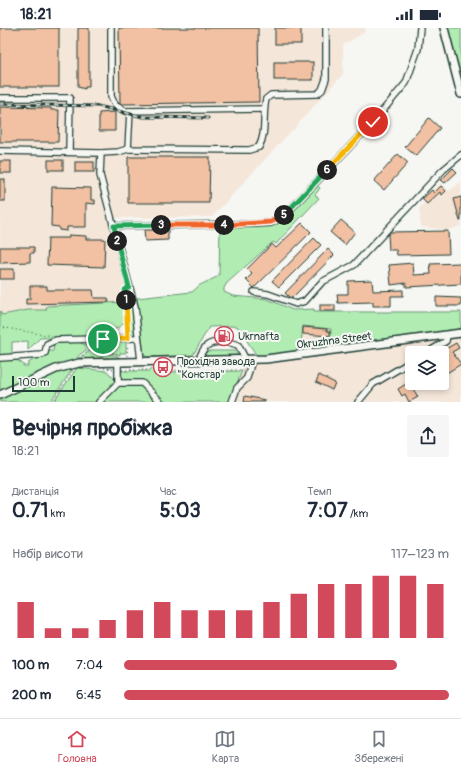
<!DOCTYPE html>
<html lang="uk">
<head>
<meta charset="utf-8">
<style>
  :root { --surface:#fff; --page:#f6f6f7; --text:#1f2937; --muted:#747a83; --line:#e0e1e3; --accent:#d1495b }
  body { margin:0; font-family:Pangolin,sans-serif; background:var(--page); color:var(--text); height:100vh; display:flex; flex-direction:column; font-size:15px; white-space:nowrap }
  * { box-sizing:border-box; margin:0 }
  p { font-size:13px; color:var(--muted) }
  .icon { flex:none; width:22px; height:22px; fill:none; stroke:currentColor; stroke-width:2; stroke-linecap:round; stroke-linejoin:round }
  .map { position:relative; height:374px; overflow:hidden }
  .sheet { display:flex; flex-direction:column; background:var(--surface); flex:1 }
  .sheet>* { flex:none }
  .controls { position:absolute; left:405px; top:318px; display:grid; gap:8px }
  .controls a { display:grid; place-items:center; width:44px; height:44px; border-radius:4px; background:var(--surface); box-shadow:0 2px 6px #0003; font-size:20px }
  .scale { position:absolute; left:12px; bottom:10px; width:63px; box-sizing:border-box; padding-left:4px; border:2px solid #1f3d34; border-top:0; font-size:11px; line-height:14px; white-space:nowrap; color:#1f3d34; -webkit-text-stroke:3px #f6f6f2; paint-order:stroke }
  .pin { position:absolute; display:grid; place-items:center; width:34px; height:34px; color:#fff; margin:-17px; border:2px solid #fff; border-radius:50%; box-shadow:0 1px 4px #0007 }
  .km { position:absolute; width:20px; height:20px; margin:-10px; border-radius:50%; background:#222; color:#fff; font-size:11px; line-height:20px; text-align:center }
  .round { display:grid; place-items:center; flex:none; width:42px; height:42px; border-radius:4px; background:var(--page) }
  .head { display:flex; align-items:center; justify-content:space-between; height:68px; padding:0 12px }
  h1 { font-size:22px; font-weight:800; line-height:30px }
  .figures { display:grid; grid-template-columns:repeat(3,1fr); gap:6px; height:68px; padding:4px 12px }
  .figures div { display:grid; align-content:center }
  .figures b { font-size:20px; font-weight:800 }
  .figures small { font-size:11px; font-weight:400 }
  .figures p { font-size:11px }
  .chart { height:112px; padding:8px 12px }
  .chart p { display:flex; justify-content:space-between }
  .chart svg { width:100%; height:72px; margin-top:4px; stroke:var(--accent); stroke-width:6 }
  ul { padding:0 12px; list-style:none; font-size:13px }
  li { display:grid; grid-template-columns:64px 48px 1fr; align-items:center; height:30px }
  li i { height:10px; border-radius:5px; background:var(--accent) }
  .status { display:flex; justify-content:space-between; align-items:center; height:28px; padding:0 20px; background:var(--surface); direction:ltr }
  .status svg { height:11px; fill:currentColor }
  .dock { display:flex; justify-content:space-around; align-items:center; height:56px; border-top:1px solid var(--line); background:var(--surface); font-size:11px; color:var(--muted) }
  .dock a { display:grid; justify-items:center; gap:2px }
  .dock .selected { color:var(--accent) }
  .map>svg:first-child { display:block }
  .built { fill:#f5e6da; fill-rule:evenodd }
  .green { fill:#b1edb2; stroke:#689573 }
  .building { fill:#f2c0a3; stroke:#1f3d34 }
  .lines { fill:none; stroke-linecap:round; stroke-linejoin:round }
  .minor-casing { stroke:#1f3d34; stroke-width:8 }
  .major-casing { stroke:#1f3d34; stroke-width:10 }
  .path { stroke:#1f3d34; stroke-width:1; stroke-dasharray:1 3; stroke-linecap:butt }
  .minor { stroke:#f6f6f2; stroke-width:5.5 }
  .major { stroke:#f6f6f2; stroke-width:7 }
  .rail-casing { stroke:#1f3d34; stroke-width:3 }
  .rail { stroke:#f6f6f2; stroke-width:1.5; stroke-dasharray:4.5; stroke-linecap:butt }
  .split-1-casing { stroke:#fff; stroke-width:8 }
  .split-2-casing { stroke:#fff; stroke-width:8 }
  .split-3-casing { stroke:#fff; stroke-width:8 }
  .split-4-casing { stroke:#fff; stroke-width:8 }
  .split-5-casing { stroke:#fff; stroke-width:8 }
  .split-6-casing { stroke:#fff; stroke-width:8 }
  .split-7-casing { stroke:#fff; stroke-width:8 }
  .split-1 { stroke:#f5b400; stroke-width:5 }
  .split-2 { stroke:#22a559; stroke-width:5 }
  .split-3 { stroke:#22a559; stroke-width:5 }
  .split-4 { stroke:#f0652b; stroke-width:5 }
  .split-5 { stroke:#f0652b; stroke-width:5 }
  .split-6 { stroke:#22a559; stroke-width:5 }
  .split-7 { stroke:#f5b400; stroke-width:5 }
  .labels { text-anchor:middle; stroke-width:4; stroke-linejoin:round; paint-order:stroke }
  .poi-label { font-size:11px; fill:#1f3d34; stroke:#f6f6f2; text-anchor:start }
  .street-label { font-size:11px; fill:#1f3d34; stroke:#f6f6f2 }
</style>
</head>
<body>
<div class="status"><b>18:21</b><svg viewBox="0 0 49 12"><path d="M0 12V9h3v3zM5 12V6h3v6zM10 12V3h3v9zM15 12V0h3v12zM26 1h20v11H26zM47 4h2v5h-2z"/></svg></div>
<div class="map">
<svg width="461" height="374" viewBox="0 0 461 374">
  <rect width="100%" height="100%" fill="#f6f6f2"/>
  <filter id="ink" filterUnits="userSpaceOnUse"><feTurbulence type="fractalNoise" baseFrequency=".025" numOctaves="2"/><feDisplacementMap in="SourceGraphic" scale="8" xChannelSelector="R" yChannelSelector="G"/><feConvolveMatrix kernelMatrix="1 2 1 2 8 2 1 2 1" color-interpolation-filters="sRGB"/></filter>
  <g filter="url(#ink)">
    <g class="built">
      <path d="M0,0H365V4L343,17V46L296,98L294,102L293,101L212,189L108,190L128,274L47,278V282H28L2,287L0,283Z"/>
      <path d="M461,154V198L448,202L421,199L419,180L425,174L422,171L441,155L449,163Z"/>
      <path d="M302,298L331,301L330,320L300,323Z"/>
      <path d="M461,307V374H229L245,335L267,334L366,323ZM412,325H442V355H412Z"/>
    </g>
    <g class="green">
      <path d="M444,0H461V54Z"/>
      <path d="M316,157L320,160L315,167L319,170L276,216L273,214L227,255L224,260V264L233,268L267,271L293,282L314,281V284H461V302L330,320L331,301L303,298L300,323L257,328L237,298L209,299L193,327L147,329L144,327L137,270L192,264L200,257L219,248L220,199L271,197Z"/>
      <path d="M126,274L127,293L104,309L40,310L28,322V313L12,314V328L0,329V283L2,287L28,282H46L47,278Z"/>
      <path d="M128,274L132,279L135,306L133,308H129Z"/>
      <path d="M76,313L90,319L78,328L77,333L0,365V332L15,331L23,336V338H28V335L36,330H43L49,323H53L54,317L56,314Z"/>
      <path d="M103,313H126V325H120V327L95,319Z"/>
      <path d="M93,321L119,329L118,331L80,333L81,329Z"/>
      <path d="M208,323H235L238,327L237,329H206L205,326Z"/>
      <path d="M74,339L50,374H0V371C24,359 48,346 74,339Z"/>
      <path d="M77,340L107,343L116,353L122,343H149L152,340H159V344L242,343L229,374H53Z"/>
    </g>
    <g class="building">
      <rect x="0" y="0" width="59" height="59"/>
      <path d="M78,0H89V59H85V61L78,59Z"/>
      <path d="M119,0H258L259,74L121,76L120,75Z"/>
      <rect x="275" y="0" width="26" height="16"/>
      <rect x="274" y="34" width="39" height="18"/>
      <path d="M0,79L51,80V82H59L58,114H0Z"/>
      <path d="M115,84V103H99V85Z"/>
      <path d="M429,90L440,100L416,128L405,119Z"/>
      <path d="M398,126L408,135L384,162L374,153Z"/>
      <path d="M128,129H210L209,175H128Z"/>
      <rect x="48" y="132" width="15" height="10"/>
      <rect x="0" y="133" width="11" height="12"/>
      <rect x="75" y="134" width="19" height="10"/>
      <path d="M453,140L457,144L445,155L441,152Z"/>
      <rect x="0" y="151" width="5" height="22"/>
      <path d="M441,158L446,163L442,167L440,164L427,176L422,171L432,162L434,165Z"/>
      <path d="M52,159L91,160V172H95V176L86,175V199H67V203L59,202V199L51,198Z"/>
      <path d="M461,169V193H460L454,171Z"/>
      <path d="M341,192L355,204L345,217L330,204Z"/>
      <path d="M302,195L311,204L254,260L246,252L252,246L247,241L272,216L276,220Z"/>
      <path d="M144,202H168V212L145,213Z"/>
      <path d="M448,203L449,226L397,227L396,222H389L388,207L390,204Z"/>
      <path d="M69,207L86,208V211H105L104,239L47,237L48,210H69Z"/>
      <path d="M314,210L321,217L279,259L272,253Z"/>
      <path d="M0,219H34V225H30V234L0,235Z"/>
      <path d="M328,221L334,227L292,270L289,269L285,265Z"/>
      <path d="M413,235L414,247L431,246L430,236L461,235V256L406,259V255L391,257L389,237Z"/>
      <rect x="0" y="241" width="14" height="10"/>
      <path d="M372,252L373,263L403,262V268H391V278H373V274L338,275L337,266H348V253Z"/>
      <path d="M30,258H47V262H93L94,270H108L109,274L26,276V271H30Z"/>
      <path d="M436,269L461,270V278H436Z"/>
      <rect x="320" y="277" width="15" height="6"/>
      <path d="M303,299L327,301V303H330V308L303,306Z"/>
      <path d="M456,315L459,320L452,324L461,336L442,348V337L445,336L442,332V323Z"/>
      <path d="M319,347L335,355L332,362L316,354Z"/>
      <path d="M409,354L418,369L409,374L405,366L402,368L398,361Z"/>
      <path d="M245,368L265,372V374H244Z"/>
    </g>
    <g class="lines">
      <defs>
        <g id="minor">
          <path d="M111,0V68L115,77L125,83L263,81"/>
          <path d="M0,70H70L69,123"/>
          <path d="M130,83L128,121L249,122L259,119C267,104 262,88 266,71L271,67L317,66L322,62L326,51V0"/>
          <path d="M0,123L101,125L118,124L128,121"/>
          <path d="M101,125L100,147L135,279L141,333"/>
          <path d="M114,198L256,196L271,195L284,188L373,94L406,55L418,21L420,0"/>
          <path d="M254,264L268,266L296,276L305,273L322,254L354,237L443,142L461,127"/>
          <path d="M228,314L238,317L246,332"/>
          <path d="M427,325L446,313L447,307"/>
          <path d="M0,330L42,327L45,325L47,316L56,312L138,310"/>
          <path d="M198,333C203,320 206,314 221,314"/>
          <path d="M118,355H142L161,374"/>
          <path d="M99,374L118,355V334"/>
          <path d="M232,374L237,360L247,350L252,332"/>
          <path d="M358,374L373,356L412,333"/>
        </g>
        <g id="major">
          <path d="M444,0L461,66"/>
          <path d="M0,367L56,341L79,335L266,331L461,305"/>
        </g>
      </defs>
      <use href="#minor" class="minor-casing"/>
      <use href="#major" class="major-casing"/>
      <g class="path">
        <path d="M125,262L128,285V306"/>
        <path d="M0,299L52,308"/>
        <path d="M111,306L128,294"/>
        <path d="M86,316L120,328"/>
        <path d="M127,328L128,316"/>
        <path d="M79,330L97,316"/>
        <path d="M169,338L173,342H244"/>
        <path d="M104,340L113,341"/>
        <path d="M122,342H149L152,339"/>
        <path d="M52,374L73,343"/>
      </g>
      <use href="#minor" class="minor"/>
      <use href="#major" class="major"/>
      <defs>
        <path id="rail" d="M0,76L98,78L143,89L208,90"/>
      </defs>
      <use href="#rail" class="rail-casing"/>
      <use href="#rail" class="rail"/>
    </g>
  </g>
  <g class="lines" filter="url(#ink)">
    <defs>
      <path id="split-1" d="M103,311L128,310L126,272"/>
      <path id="split-2" d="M117,213L129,259L125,262L126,272"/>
      <path id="split-3" d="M117,213L114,198L161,197"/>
      <path id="split-4" d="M161,197H224"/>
      <path id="split-5" d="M224,197L271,194L284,187"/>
      <path id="split-6" d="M284,187L327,142"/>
      <path id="split-7" d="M327,142L373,94"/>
    </defs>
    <use href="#split-1" class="split-1-casing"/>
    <use href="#split-2" class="split-2-casing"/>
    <use href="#split-3" class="split-3-casing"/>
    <use href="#split-4" class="split-4-casing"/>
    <use href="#split-5" class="split-5-casing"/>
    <use href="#split-6" class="split-6-casing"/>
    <use href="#split-7" class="split-7-casing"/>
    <use href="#split-1" class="split-1"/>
    <use href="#split-2" class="split-2"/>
    <use href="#split-3" class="split-3"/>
    <use href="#split-4" class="split-4"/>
    <use href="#split-5" class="split-5"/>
    <use href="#split-6" class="split-6"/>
    <use href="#split-7" class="split-7"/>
  </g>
  <defs>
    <symbol id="fuel-ring" viewBox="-11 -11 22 22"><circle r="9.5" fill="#f6f6f2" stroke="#d1495b" stroke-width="1.5"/><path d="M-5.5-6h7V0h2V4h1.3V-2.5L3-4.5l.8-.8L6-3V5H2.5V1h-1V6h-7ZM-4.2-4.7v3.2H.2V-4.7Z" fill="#d1495b"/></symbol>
    <symbol id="bus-ring" viewBox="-11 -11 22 22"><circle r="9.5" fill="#f6f6f2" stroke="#d1495b" stroke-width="1.5"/><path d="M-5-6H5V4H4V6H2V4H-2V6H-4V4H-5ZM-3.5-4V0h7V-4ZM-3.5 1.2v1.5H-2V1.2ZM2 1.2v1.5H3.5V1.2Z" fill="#d1495b"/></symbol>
  </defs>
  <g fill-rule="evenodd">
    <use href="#fuel-ring" x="213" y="297" width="22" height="22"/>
    <use href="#bus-ring" x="152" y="328" width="22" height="22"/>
  </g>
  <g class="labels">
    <g class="poi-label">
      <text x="238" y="312">Ukrnafta</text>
      <text x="177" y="337">Прохідна завода<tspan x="177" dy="13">"Констар"</tspan></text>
    </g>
    <g class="street-label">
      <text transform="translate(334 312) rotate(-7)" y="4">Okruzhna Street</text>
    </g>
  </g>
</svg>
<div class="controls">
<a><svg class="icon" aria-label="layers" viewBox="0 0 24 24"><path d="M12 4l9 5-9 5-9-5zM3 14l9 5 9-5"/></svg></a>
</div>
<div class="scale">100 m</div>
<div class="pin" style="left:103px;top:311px;background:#1e9e55"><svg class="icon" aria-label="arrive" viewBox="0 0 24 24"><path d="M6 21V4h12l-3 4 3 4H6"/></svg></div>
<div class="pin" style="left:373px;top:94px;background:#d93025"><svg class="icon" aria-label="check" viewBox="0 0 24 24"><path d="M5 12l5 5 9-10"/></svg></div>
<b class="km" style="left:126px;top:272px">1</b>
<b class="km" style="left:117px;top:213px">2</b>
<b class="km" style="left:161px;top:197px">3</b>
<b class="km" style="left:224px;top:197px">4</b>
<b class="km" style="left:284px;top:187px">5</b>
<b class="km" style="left:327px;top:142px">6</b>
</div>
<section class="sheet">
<div class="head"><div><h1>Вечірня пробіжка</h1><p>18:21</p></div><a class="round"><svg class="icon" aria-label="share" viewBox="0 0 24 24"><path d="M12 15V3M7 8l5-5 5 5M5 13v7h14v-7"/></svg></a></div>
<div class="figures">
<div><p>Дистанція</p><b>0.71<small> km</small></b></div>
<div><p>Час</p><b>5:03</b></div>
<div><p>Темп</p><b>7:07<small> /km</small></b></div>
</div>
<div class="chart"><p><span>Набір висоти</span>117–123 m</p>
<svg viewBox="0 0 160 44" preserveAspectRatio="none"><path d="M5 44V22M15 44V38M25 44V38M35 44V33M45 44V27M55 44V22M65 44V27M75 44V27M85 44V27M95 44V22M105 44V17M115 44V11M125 44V11M135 44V6M145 44V6M155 44V11"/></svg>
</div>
<ul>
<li><b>100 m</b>7:04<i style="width:84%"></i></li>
<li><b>200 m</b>6:45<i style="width:100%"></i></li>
</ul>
</section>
<nav class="dock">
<a class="selected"><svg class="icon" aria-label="home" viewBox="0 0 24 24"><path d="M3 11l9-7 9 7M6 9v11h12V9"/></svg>Головна</a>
<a><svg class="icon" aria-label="map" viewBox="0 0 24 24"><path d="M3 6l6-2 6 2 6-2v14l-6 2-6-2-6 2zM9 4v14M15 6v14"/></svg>Карта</a>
<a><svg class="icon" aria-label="saved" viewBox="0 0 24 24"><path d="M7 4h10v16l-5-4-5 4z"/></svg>Збережені</a>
</nav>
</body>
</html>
